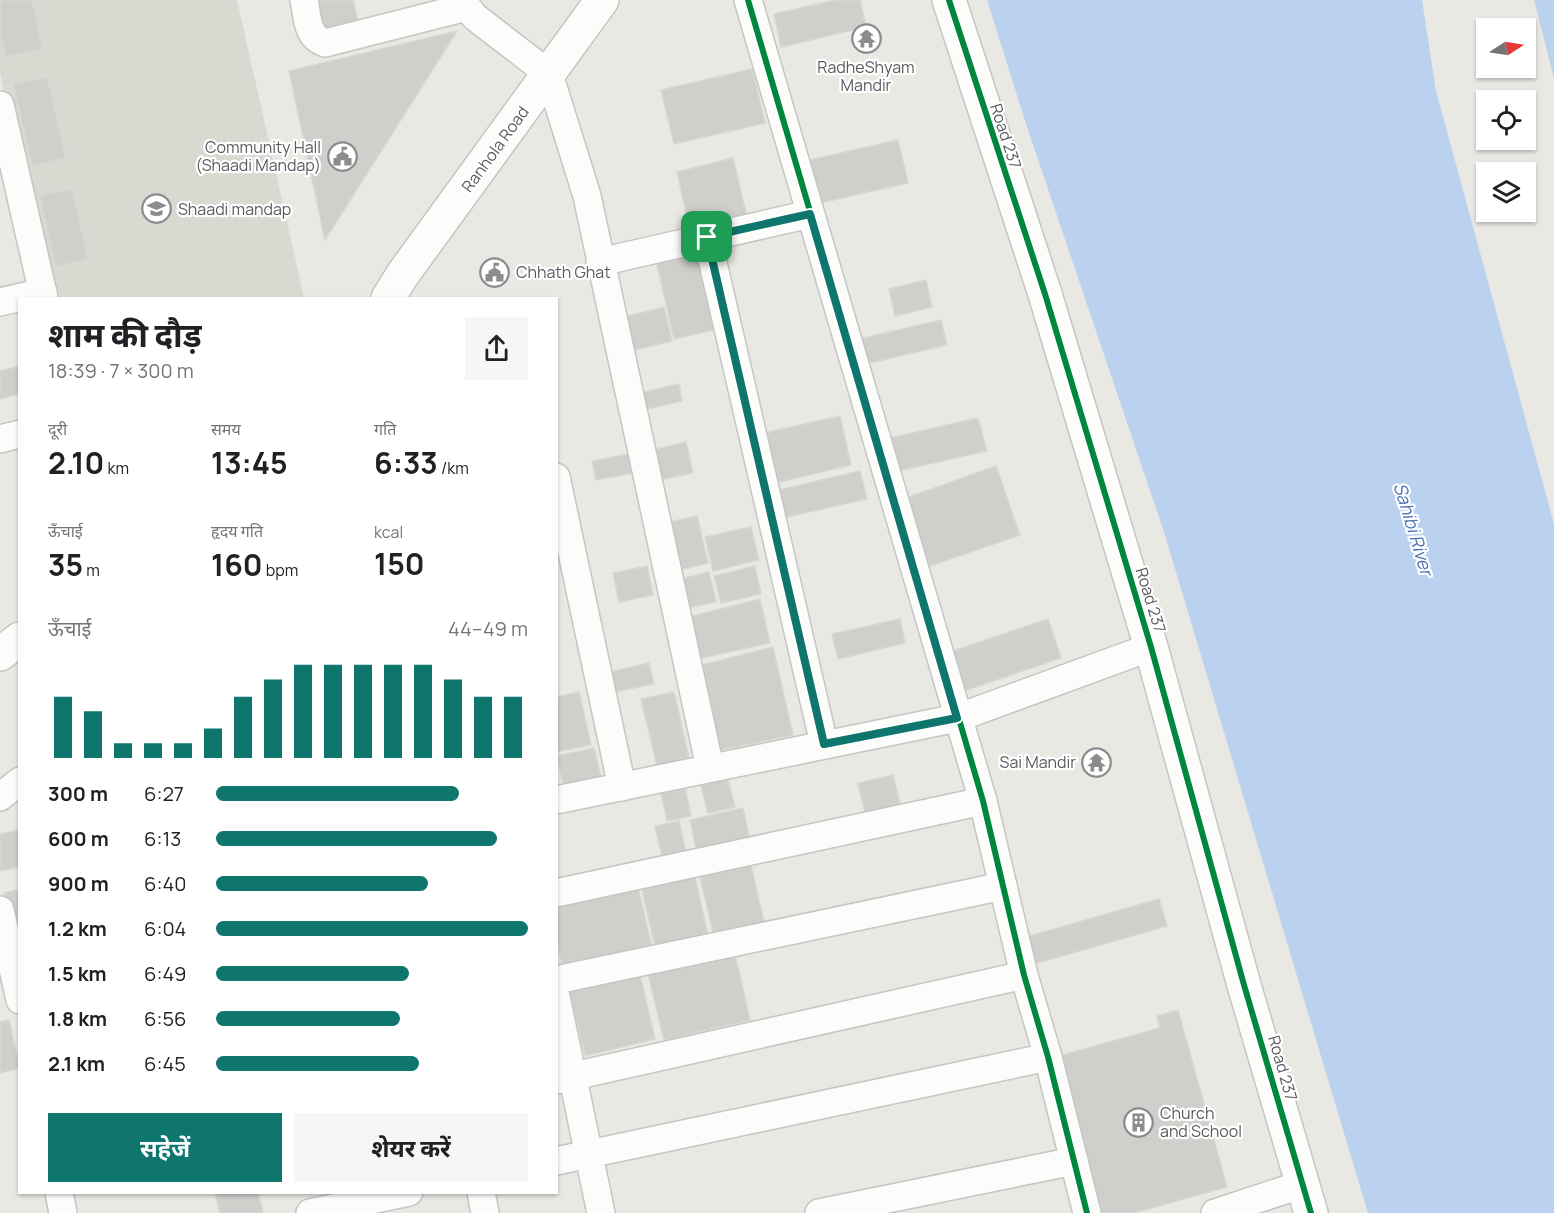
<!DOCTYPE html>
<html lang="hi">
<head>
<meta charset="utf-8">
<style>
  :root { --surface:#fff; --page:#f6f6f6; --text:#202124; --muted:#757577; --accent:#0f766e }
  body { margin:0; font-family:Manrope,"Noto Sans Devanagari",sans-serif; background:var(--page); color:var(--text); height:100vh; display:flex; flex-direction:column; font-size:22px; white-space:nowrap }
  * { box-sizing:border-box; margin:0 }
  p { font-size:20px; color:var(--muted) }
  .icon { flex:none; width:33px; height:33px; fill:none; stroke:currentColor; stroke-width:2; stroke-linecap:round; stroke-linejoin:round }
  .map { position:relative; flex:1; overflow:hidden }
  .panel { position:absolute; left:18px; top:297px; width:540px; height:897px; display:flex; flex-direction:column; background:var(--surface); border-radius:0px; box-shadow:0 2px 4px #0004 }
  .panel>* { flex:none }
  .needle { width:39px; rotate:78deg }
  .controls { position:absolute; left:1476px; top:18px; display:grid; gap:12px }
  .controls a { display:grid; place-items:center; width:60px; height:60px; border-radius:0px; background:var(--surface); box-shadow:0 2px 4px #0004; font-size:30px }
  .pin { position:absolute; display:grid; place-items:center; width:51px; height:51px; color:#fff; margin:-26px; border-radius:12px; box-shadow:0 3px 9px #0006 }
  .round { display:grid; place-items:center; flex:none; width:63px; height:63px; border-radius:0px; background:var(--page) }
  .summary { display:flex; align-items:center; justify-content:space-between; height:102px; padding:0 30px }
  h1 { font-size:33px; font-weight:700; line-height:45px }
  .metrics { display:grid; grid-template-columns:repeat(3,1fr); gap:9px; height:102px; padding:6px 30px }
  .metrics div { display:grid; align-content:center }
  .metrics b { font-size:30px; font-weight:700 }
  .metrics small { font-size:16px; font-weight:400 }
  .metrics p { font-size:16px }
  .chart { height:168px; padding:12px 30px }
  .chart p { display:flex; justify-content:space-between }
  .chart svg { width:100%; height:108px; margin-top:6px; stroke:var(--accent); stroke-width:6 }
  .action { display:flex; gap:12px; margin-top:auto; padding:12px 30px }
  .action a { flex:1; height:69px; border-radius:0px; background:var(--accent); color:#fff; font-size:24px; font-weight:700; line-height:69px; text-align:center }
  .action a+a { background:var(--page); color:var(--text) }
  ul { padding:0 30px; list-style:none; font-size:20px }
  li { display:grid; grid-template-columns:96px 72px 1fr; align-items:center; height:45px }
  li i { height:15px; border-radius:8px; background:var(--accent) }
  .map>svg:first-child { display:block }
  .education { fill:#d9d8d1 }
  .water { fill:#bad2f0 }
  .building { fill:#cfcfcc; stroke:#d8d7d2; stroke-width:1.5 }
  .lines { fill:none; stroke-linecap:round; stroke-linejoin:round }
  .minor-casing { stroke:#c5c5c5; stroke-width:30 }
  .tertiary-casing { stroke:#c5c5c5; stroke-width:36 }
  .minor { stroke:#fcfcfb; stroke-width:27 }
  .tertiary { stroke:#fcfcfb; stroke-width:33 }
  .cycleway-casing { stroke:#fff; stroke-width:10 }
  .cycleway { stroke:#00873e; stroke-width:6 }
  .route-casing { stroke:#fff; stroke-width:12 }
  .route { stroke:#0f766e; stroke-width:8 }
  .labels { text-anchor:middle; stroke-width:4.5; stroke-linejoin:round; paint-order:stroke }
  .poi-label { font-size:16px; fill:#595b60; stroke:#fff; text-anchor:start }
  .street-label { font-size:16px; fill:#595b60; stroke:#fff }
  .water-label { font-size:18px; font-style:italic; fill:#4c73b5; stroke:#fff }
</style>
</head>
<body>
<div class="map">
<svg width="1554" height="1213" viewBox="0 0 1554 1213">
  <rect width="100%" height="100%" fill="#e9e8e3"/>
  <path class="education" d="M0,0H237L304,298H50L0,72Z"/>
  <g class="water">
    <path d="M987,0H1422L1436,91L1554,524V1213H1368L1164,532L1026,124Z"/>
    <path d="M1534,0H1554V78Z"/>
  </g>
  <g class="building">
    <path d="M0,0H32L43,49L6,57L0,30Z"/>
    <path d="M317,0H353L358,21L324,29Z"/>
    <path d="M835,0H860L866,27L781,47L774,14Z"/>
    <path d="M457,31L325,240L289,71Z"/>
    <path d="M752,69L765,123L674,144L661,90Z"/>
    <path d="M47,77L66,158L32,166L13,84Z"/>
    <path d="M898,140L908,183L820,203L810,160Z"/>
    <path d="M733,158L747,217L690,230L677,172Z"/>
    <path d="M72,189L88,259L56,267L40,196Z"/>
    <path d="M699,250L717,329L674,339L656,260Z"/>
    <path d="M926,280L932,307L895,316L889,289Z"/>
    <path d="M664,307L672,341L631,351L624,317Z"/>
    <path d="M941,320L947,345L861,365L855,340Z"/>
    <path d="M20,366V394L0,399V371Z"/>
    <path d="M679,384L682,401L639,411L635,394Z"/>
    <path d="M840,416L851,465L767,485L755,435Z"/>
    <path d="M978,418L987,451L897,471L890,438Z"/>
    <path d="M686,442L693,473L650,482L644,452Z"/>
    <path d="M633,453L638,472L596,480L592,461Z"/>
    <path d="M996,466L1020,535L930,566L906,498Z"/>
    <path d="M860,471L867,499L773,520L766,493Z"/>
    <path d="M697,516L708,563L676,571L665,523Z"/>
    <path d="M751,527L759,560L713,571L705,537Z"/>
    <path d="M647,566L653,595L619,602L613,573Z"/>
    <path d="M755,566L761,594L721,603L714,576Z"/>
    <path d="M709,572L716,602L683,609L676,580Z"/>
    <path d="M760,599L770,643L693,660L684,618Z"/>
    <path d="M900,619L905,643L838,659L832,634Z"/>
    <path d="M1048,619L1061,658L964,691L950,652Z"/>
    <path d="M773,647L793,735L716,751L698,666Z"/>
    <path d="M649,663L654,684L614,692L610,672Z"/>
    <path d="M579,692L591,745L556,752V697Z"/>
    <path d="M674,692L689,758L657,766L641,699Z"/>
    <path d="M594,748L601,778L564,787L557,756Z"/>
    <path d="M726,772L735,807L708,813L699,778Z"/>
    <path d="M893,775L901,808L866,817L858,783Z"/>
    <path d="M684,782L691,816L667,821L660,788Z"/>
    <path d="M743,808L750,842L697,854L690,820Z"/>
    <path d="M679,821L687,856L663,861L655,826Z"/>
    <path d="M20,830V867L0,871V834Z"/>
    <path d="M750,861L765,926L714,937L699,872Z"/>
    <path d="M694,873L709,939L656,951L641,885Z"/>
    <path d="M638,888L653,952L564,973L556,939V907Z"/>
    <path d="M20,889V925L12,927L4,893Z"/>
    <path d="M1159,899L1167,926L1034,964L1026,937Z"/>
    <path d="M734,950L750,1020L664,1040L647,970Z"/>
    <path d="M639,970L655,1039L585,1056L568,986Z"/>
    <path d="M1178,1010L1227,1187L1134,1213H1093L1051,1058L1160,1028L1157,1016Z"/>
    <path d="M9,1020L20,1068L0,1073V1022Z"/>
    <path d="M215,1192H258L263,1213H220Z"/>
  </g>
  <g class="lines">
    <defs>
      <g id="minor">
        <path d="M304,0C308,18 306,36 325,43L467,7"/>
        <path d="M464,0L467,7L475,17L549,74L587,196L710,768"/>
        <path d="M748,0L983,801L1024,975L1048,1057L1087,1213"/>
        <path d="M0,105L44,298"/>
        <path d="M707,237L824,744"/>
        <path d="M600,262L810,214"/>
        <path d="M0,302L43,292"/>
        <path d="M0,439L20,434"/>
        <path d="M556,477L622,787"/>
        <path d="M0,797L20,781"/>
        <path d="M556,800L957,718L1151,647"/>
        <path d="M556,893L983,801"/>
        <path d="M0,910L20,1000"/>
        <path d="M556,980L1003,886"/>
        <path d="M556,997L601,1213"/>
        <path d="M556,1080L1024,975"/>
        <path d="M556,1161L1048,1057"/>
        <path d="M59,1192L63,1213"/>
        <path d="M481,1192L485,1213"/>
        <path d="M310,1213L409,1192"/>
        <path d="M819,1213L1074,1161"/>
        <path d="M1215,1213L1303,1184"/>
      </g>
      <g id="tertiary">
        <path d="M949,0L1045,294L1151,647L1244,985L1311,1213"/>
        <path d="M388,298L403,274L602,0"/>
        <path d="M0,654L20,639"/>
      </g>
    </defs>
    <use href="#minor" class="minor-casing"/>
    <use href="#tertiary" class="tertiary-casing"/>
    <use href="#minor" class="minor"/>
    <use href="#tertiary" class="tertiary"/>
    <defs>
      <g id="cycleway">
        <path d="M748,0L983,801L1024,975L1048,1057L1087,1213"/>
        <path d="M949,0L1045,294L1151,647L1244,985L1311,1213"/>
      </g>
    </defs>
    <use href="#cycleway" class="cycleway-casing"/>
    <use href="#cycleway" class="cycleway"/>
  </g>
  <g class="lines">
    <defs>
      <path id="route" d="M810,214L957,718L824,744L707,237Z"/>
    </defs>
    <use href="#route" class="route-casing"/>
    <use href="#route" class="route"/>
  </g>
  <defs>
    <symbol id="temple-ring" viewBox="-11 -11 22 22"><circle r="9.5" fill="#fff" stroke="#8b8c8e" stroke-width="1.5"/><path d="M0-6L5-2H3V0L6.5 2.5H4V6H1.5V3h-3V6H-4V2.5H-6.5L-3 0V-2H-5Z" fill="#8b8c8e"/></symbol>
    <symbol id="civic-ring" viewBox="-11 -11 22 22"><circle r="9.5" fill="#fff" stroke="#8b8c8e" stroke-width="1.5"/><path d="M-.6-6.5H3V-4.5H.6V-3L4-1V1h2V6H-6V1h2V-1L-.6-3ZM-1.2 2.5V6h2.4V2.5Z" fill="#8b8c8e"/></symbol>
    <symbol id="school-ring" viewBox="-11 -11 22 22"><circle r="9.5" fill="#fff" stroke="#8b8c8e" stroke-width="1.5"/><path d="M0-5L7-2L0 1L-7-2ZM-4 1L0 2.5L4 1V4Q0 6-4 4Z" fill="#8b8c8e"/></symbol>
    <symbol id="building-ring" viewBox="-11 -11 22 22"><circle r="9.5" fill="#fff" stroke="#8b8c8e" stroke-width="1.5"/><path d="M-4-6H4V6H1V3H-1V6H-4ZM-2.5-4.3h1.7v1.8h-1.7ZM.8-4.3h1.7v1.8H.8ZM-2.5-1h1.7V.8h-1.7ZM.8-1h1.7V.8H.8Z" fill="#8b8c8e"/></symbol>
  </defs>
  <g fill-rule="evenodd">
    <use href="#temple-ring" x="850" y="22" width="33" height="33"/>
    <use href="#civic-ring" x="326" y="140" width="33" height="33"/>
    <use href="#school-ring" x="140" y="192" width="33" height="33"/>
    <use href="#civic-ring" x="478" y="256" width="33" height="33"/>
    <use href="#temple-ring" x="1080" y="746" width="33" height="33"/>
    <use href="#building-ring" x="1122" y="1106" width="33" height="33"/>
  </g>
  <g class="labels">
    <g class="poi-label">
      <text x="866" y="73" text-anchor="middle">RadheShyam<tspan x="866" dy="18">Mandir</tspan></text>
      <text x="321" y="153" text-anchor="end">Community Hall<tspan x="321" dy="18">(Shaadi Mandap)</tspan></text>
      <text x="178" y="215">Shaadi mandap</text>
      <text x="516" y="278">Chhath Ghat</text>
      <text x="1076" y="768" text-anchor="end">Sai Mandir</text>
      <text x="1160" y="1119">Church<tspan x="1160" dy="18">and School</tspan></text>
    </g>
    <g class="street-label">
      <text transform="translate(1006 136) rotate(72)" y="6">Road 237</text>
      <text transform="translate(495 149) rotate(-54)" y="6">Ranhola Road</text>
      <text transform="translate(1151 600) rotate(73)" y="6">Road 237</text>
      <text transform="translate(1283 1068) rotate(74)" y="6">Road 237</text>
    </g>
    <g class="water-label">
      <text transform="translate(1413 529) rotate(73)" y="6">Sahibi River</text>
    </g>
  </g>
</svg>
<div class="controls">
<a><svg class="needle" viewBox="-14 -14 28 28"><path d="M0-13l5 13h-10z" fill="#e53935"/><path d="M0 13l5-13h-10z" fill="#757577"/></svg></a>
<a><svg class="icon" aria-label="locate" viewBox="0 0 24 24"><circle cx="12" cy="12" r="6"/><path d="M12 2v4M12 18v4M2 12h4M18 12h4"/></svg></a>
<a><svg class="icon" aria-label="layers" viewBox="0 0 24 24"><path d="M12 4l9 5-9 5-9-5zM3 14l9 5 9-5"/></svg></a>
</div>
<div class="pin" style="left:707px;top:237px;background:#1e9e55"><svg class="icon" aria-label="arrive" viewBox="0 0 24 24"><path d="M6 21V4h12l-3 4 3 4H6"/></svg></div>
<section class="panel">
<div class="summary"><div><h1>शाम की दौड़</h1><p>18:39 · 7 × 300 m</p></div><a class="round"><svg class="icon" aria-label="share" viewBox="0 0 24 24"><path d="M12 15V3M7 8l5-5 5 5M5 13v7h14v-7"/></svg></a></div>
<div class="metrics">
<div><p>दूरी</p><b>2.10<small> km</small></b></div>
<div><p>समय</p><b>13:45</b></div>
<div><p>गति</p><b>6:33<small> /km</small></b></div>
</div>
<div class="metrics">
<div><p>ऊँचाई</p><b>35<small> m</small></b></div>
<div><p>हृदय गति</p><b>160<small> bpm</small></b></div>
<div><p>kcal</p><b>150</b></div>
</div>
<div class="chart"><p><span>ऊँचाई</span>44–49 m</p>
<svg viewBox="0 0 160 44" preserveAspectRatio="none"><path d="M5 44V19M15 44V25M25 44V38M35 44V38M45 44V38M55 44V32M65 44V19M75 44V12M85 44V6M95 44V6M105 44V6M115 44V6M125 44V6M135 44V12M145 44V19M155 44V19"/></svg>
</div>
<ul>
<li><b>300 m</b>6:27<i style="width:78%"></i></li>
<li><b>600 m</b>6:13<i style="width:90%"></i></li>
<li><b>900 m</b>6:40<i style="width:68%"></i></li>
<li><b>1.2 km</b>6:04<i style="width:100%"></i></li>
<li><b>1.5 km</b>6:49<i style="width:62%"></i></li>
<li><b>1.8 km</b>6:56<i style="width:59%"></i></li>
<li><b>2.1 km</b>6:45<i style="width:65%"></i></li>
</ul>
<div class="action"><a>सहेजें</a><a>शेयर करें</a></div>
</section>
</div>
</body>
</html>
